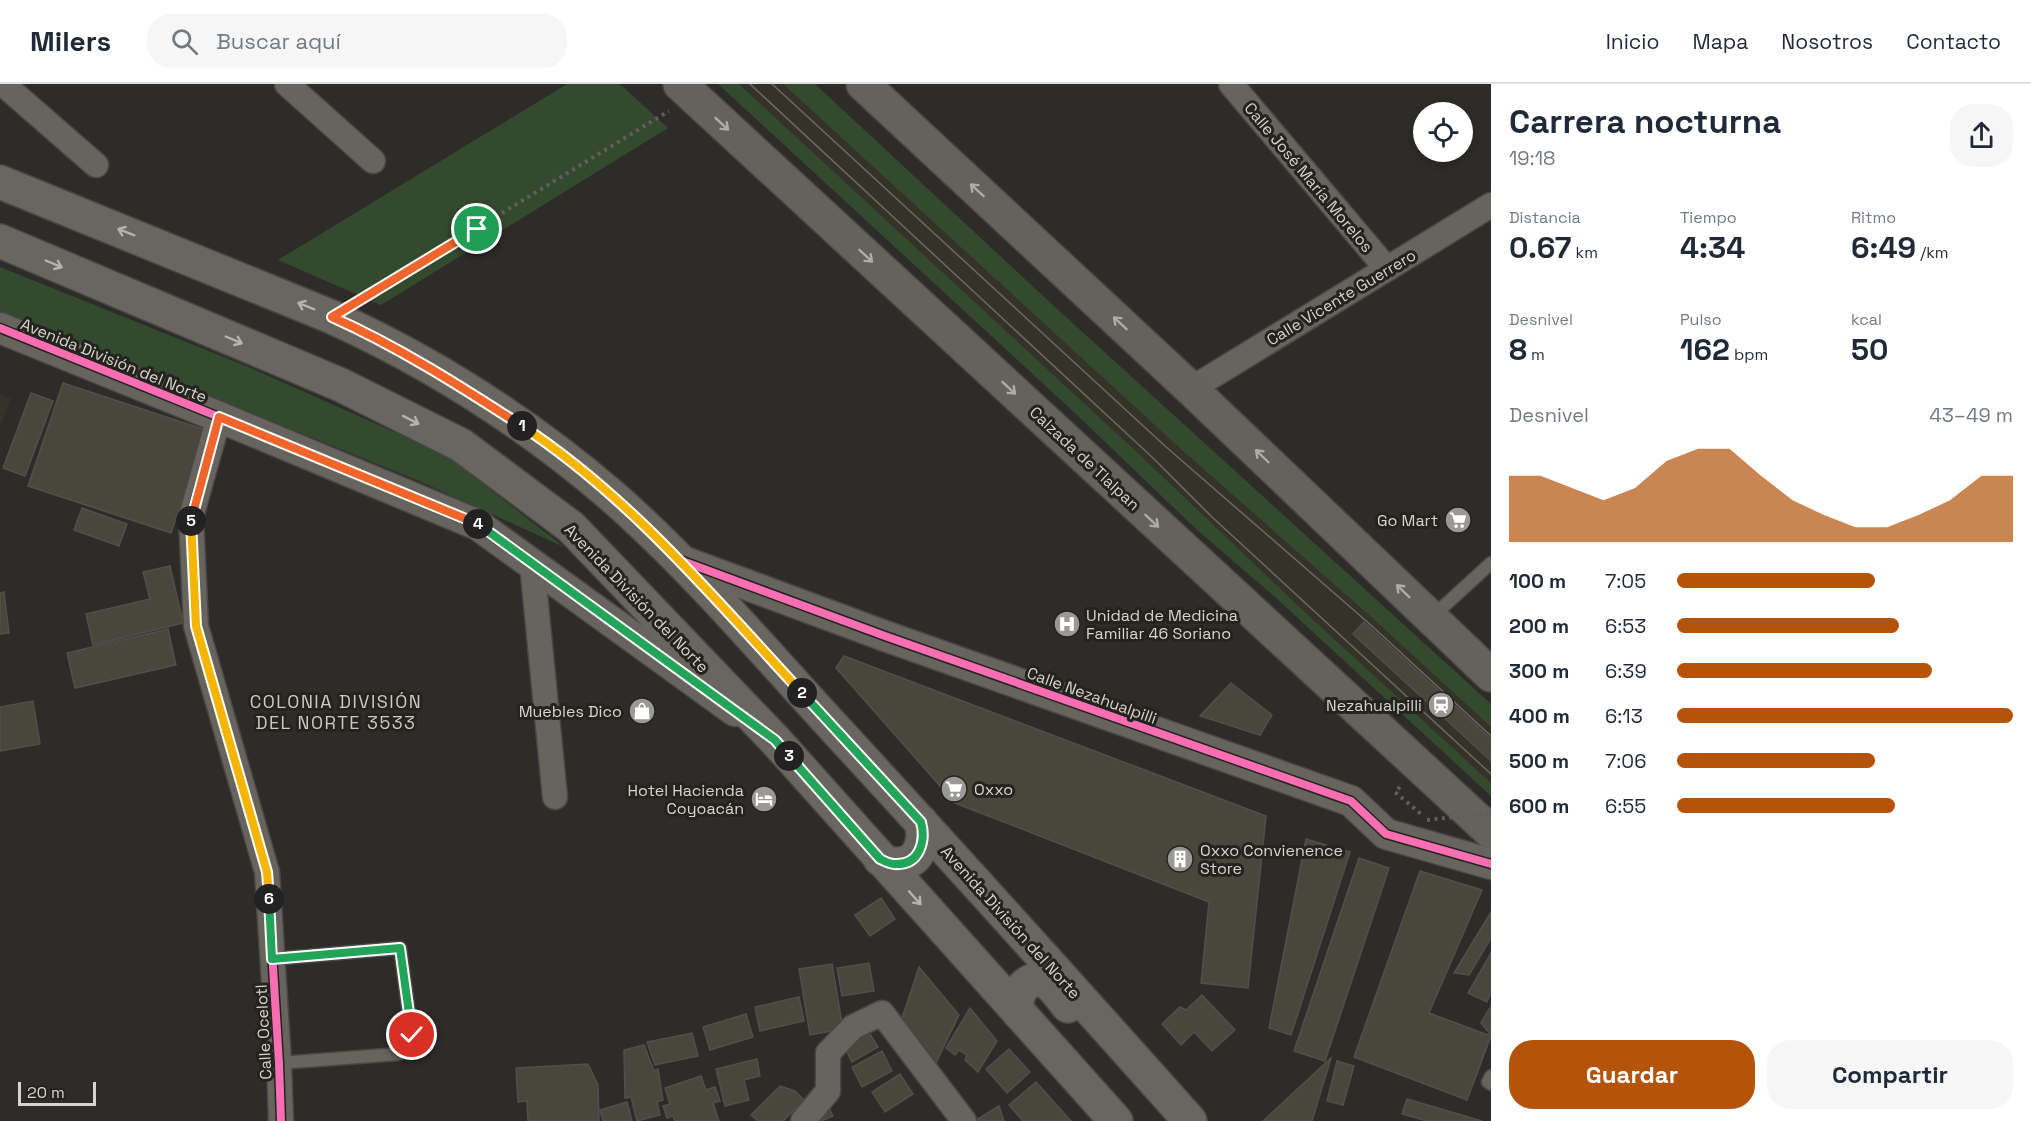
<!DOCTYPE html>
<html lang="es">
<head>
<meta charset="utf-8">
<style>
  :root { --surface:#fff; --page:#f6f6f7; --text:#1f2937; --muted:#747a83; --line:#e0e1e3; --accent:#b45309 }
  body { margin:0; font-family:"Space Grotesk",sans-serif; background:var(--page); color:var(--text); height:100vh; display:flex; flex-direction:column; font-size:22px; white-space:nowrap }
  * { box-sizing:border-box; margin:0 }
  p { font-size:20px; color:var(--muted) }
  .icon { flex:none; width:33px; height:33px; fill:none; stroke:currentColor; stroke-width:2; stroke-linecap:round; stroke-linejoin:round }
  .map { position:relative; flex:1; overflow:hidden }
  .sheet { display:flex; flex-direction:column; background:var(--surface); width:540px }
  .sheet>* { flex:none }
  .tools { position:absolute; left:1413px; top:18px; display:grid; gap:12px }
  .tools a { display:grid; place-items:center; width:60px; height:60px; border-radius:50%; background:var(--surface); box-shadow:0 3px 9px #0003; font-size:30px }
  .scale { position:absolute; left:18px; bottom:15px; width:78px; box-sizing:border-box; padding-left:6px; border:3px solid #d5d4d1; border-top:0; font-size:16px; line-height:21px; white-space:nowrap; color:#d5d4d1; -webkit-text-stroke:4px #24231e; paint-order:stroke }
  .pin { position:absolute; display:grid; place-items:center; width:51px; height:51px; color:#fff; margin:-26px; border:3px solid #fff; border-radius:50%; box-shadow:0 2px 6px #0007 }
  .km { position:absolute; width:30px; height:30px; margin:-15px; border-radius:50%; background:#222; color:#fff; font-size:16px; line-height:30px; text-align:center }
  .round { display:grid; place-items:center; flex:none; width:63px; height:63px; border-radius:24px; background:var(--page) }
  .overview { display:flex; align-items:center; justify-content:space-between; height:102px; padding:0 18px }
  h1 { font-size:33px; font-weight:800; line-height:45px }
  .stats { display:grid; grid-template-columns:repeat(3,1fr); gap:9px; height:102px; padding:6px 18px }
  .stats div { display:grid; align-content:center }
  .stats b { font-size:30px; font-weight:800 }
  .stats small { font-size:16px; font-weight:400 }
  .stats p { font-size:16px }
  .chart { height:168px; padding:12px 18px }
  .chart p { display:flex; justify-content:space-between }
  .chart svg { width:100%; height:108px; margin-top:6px; fill:var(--accent); opacity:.7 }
  .primary-button { display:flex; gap:12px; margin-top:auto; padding:12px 18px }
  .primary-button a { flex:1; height:69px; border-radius:24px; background:var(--accent); color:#fff; font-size:24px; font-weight:800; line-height:69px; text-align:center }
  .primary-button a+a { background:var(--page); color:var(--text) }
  ul { padding:0 18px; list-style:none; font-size:20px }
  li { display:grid; grid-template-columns:96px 72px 1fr; align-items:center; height:45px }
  li i { height:15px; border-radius:8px; background:var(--accent) }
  header { display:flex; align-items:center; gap:36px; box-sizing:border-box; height:84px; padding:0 30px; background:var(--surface); border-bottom:2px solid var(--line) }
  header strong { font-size:28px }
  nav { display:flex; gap:33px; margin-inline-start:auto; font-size:21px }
  .search { width:420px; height:54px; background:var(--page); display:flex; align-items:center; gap:15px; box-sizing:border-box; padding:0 21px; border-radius:24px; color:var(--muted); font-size:22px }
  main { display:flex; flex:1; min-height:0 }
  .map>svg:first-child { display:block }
  .built { fill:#353329 }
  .green { fill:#344a2f }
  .building { fill:#49473b; stroke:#504f4d; stroke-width:1.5 }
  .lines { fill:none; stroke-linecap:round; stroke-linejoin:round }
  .service-casing { stroke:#474745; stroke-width:15 }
  .minor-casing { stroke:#474745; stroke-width:27 }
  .tertiary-casing { stroke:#474745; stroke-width:33 }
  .secondary-casing { stroke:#474745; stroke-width:36 }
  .trunk-casing { stroke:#474745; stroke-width:36 }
  .path { stroke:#615f5a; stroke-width:4; stroke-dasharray:3 4.5; stroke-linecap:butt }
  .service { stroke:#66645d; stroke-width:12 }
  .minor { stroke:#66645d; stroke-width:24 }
  .tertiary { stroke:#66645d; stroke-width:30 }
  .secondary { stroke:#68665e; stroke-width:33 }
  .trunk { stroke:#64625a; stroke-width:33 }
  .tram { stroke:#6b6965; stroke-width:1.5 }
  .path-bridge { stroke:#615f5a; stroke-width:4; stroke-dasharray:3 4.5; stroke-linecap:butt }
  .cycleway-casing { stroke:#24231e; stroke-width:11 }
  .cycleway { stroke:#f96db3; stroke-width:8 }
  .oneway { stroke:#adaca7 }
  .oneway2 { stroke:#b4b3ae }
  .split-1-casing { stroke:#fff; stroke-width:12 }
  .split-2-casing { stroke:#fff; stroke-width:12 }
  .split-3-casing { stroke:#fff; stroke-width:12 }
  .split-4-casing { stroke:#fff; stroke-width:12 }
  .split-5-casing { stroke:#fff; stroke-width:12 }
  .split-6-casing { stroke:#fff; stroke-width:12 }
  .split-7-casing { stroke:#fff; stroke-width:12 }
  .split-1 { stroke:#f0652b; stroke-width:8 }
  .split-2 { stroke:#f5b400; stroke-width:8 }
  .split-3 { stroke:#22a559; stroke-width:8 }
  .split-4 { stroke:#22a559; stroke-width:8 }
  .split-5 { stroke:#f0652b; stroke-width:8 }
  .split-6 { stroke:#f5b400; stroke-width:8 }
  .split-7 { stroke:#22a559; stroke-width:8 }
  .labels { text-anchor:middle; stroke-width:6; stroke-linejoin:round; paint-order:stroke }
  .street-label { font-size:16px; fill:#d5d4d1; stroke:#24231e }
  .poi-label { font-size:16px; fill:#d5d4d1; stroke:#24231e; text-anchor:end }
  .neighbourhood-label { font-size:18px; letter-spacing:1.5px; fill:#cac9c2; stroke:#24231e }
</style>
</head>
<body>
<header>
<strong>Milers</strong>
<div class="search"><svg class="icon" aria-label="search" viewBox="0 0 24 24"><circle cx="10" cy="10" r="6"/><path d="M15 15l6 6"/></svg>Buscar aquí</div>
<nav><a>Inicio</a><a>Mapa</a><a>Nosotros</a><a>Contacto</a></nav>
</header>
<main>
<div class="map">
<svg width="1491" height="1037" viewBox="0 0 1491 1037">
  <rect width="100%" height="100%" fill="#2d2c29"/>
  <g class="built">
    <path d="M739,0H783L1183,367L1370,532L1491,643V699L1307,530L1139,370Z"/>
    <path d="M0,310L11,314L0,342Z"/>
  </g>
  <g class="green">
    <path d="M567,0H620L668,44L381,221L278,176Z"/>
    <path d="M718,0H739L1139,370L1307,530L1491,699V712L1276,514L1195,444L1077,331Z"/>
    <path d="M783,0H815L1055,223L1491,620V643L1370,532L1183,367Z"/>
    <path d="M0,183L246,282L446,371L564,463L419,397L0,227Z"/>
  </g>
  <g class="building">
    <path d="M63,299L206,346L171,449L28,402Z"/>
    <path d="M31,309L53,317L25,392L3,384Z"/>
    <path d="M82,424L127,440L119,462L74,446Z"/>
    <path d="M170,482L183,539L93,561L86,530L150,515L143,488Z"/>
    <path d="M4,508L9,549L0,550V509Z"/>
    <path d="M1364,538L1491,655V677L1353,550Z"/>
    <path d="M168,545L176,581L75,604L67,569Z"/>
    <path d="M844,572L1266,732L1248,904L1201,899L1209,818L955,719L836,584Z"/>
    <path d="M1231,599L1272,631L1260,651L1200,632Z"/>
    <path d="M33,617L40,660L0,667V623Z"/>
    <path d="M1306,755L1350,768L1291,951L1269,944Z"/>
    <path d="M1359,774L1389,784L1325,977L1294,967Z"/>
    <path d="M1420,787L1482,806L1429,929L1491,952L1467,1016L1354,973Z"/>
    <path d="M881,814L895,835L870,852L855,831Z"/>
    <path d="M1491,828V854L1469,891L1454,889Z"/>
    <path d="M1491,869V909L1487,918L1468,909Z"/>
    <path d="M869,879L874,907L842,912L837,884Z"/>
    <path d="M832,880L843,945L810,951L799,885Z"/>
    <path d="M919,883L959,931L934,983L899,943Z"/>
    <path d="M1202,911L1235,946L1212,967L1194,948L1181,961L1162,940L1180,923L1186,926Z"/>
    <path d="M799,913L804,937L760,947L755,923Z"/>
    <path d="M1491,922V951L1481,939Z"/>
    <path d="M970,924L997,957L978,988L965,976L967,971L959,966L955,971L946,964Z"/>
    <path d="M746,930L753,953L710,966L703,943Z"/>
    <path d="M864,940L878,963L852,978L842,958Z"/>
    <path d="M692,949L698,972L655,981L647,958Z"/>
    <path d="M644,961L654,987L658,985L663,1016L657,1018L660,1031L637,1037L631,1013L625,1014L624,966Z"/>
    <path d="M1009,965L1030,988L1007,1009L986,985Z"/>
    <path d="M882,967L892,987L862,1003L852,983Z"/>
    <path d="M1331,974L1312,1037H1263Z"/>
    <path d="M757,975L760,992L744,996L749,1016L725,1022L716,985Z"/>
    <path d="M1337,977L1354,982L1343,1021L1327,1017Z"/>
    <path d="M588,980L598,1001L599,1037H528L527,1017L518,1018L516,984Z"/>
    <path d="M900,990L913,1010L885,1028L872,1008Z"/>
    <path d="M701,992L706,1006L715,1003L720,1017L713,1019L719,1037H675L673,1032L667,1034L663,1022L670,1020L665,1004Z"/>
    <path d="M1036,998L1071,1037H1023L1009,1021Z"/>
    <path d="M780,1002L795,1007L804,1016L783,1037H758L751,1031Z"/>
    <path d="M1407,1015L1482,1037H1427L1402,1030Z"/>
    <path d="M627,1018L632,1037H603L600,1026Z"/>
    <path d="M827,1020L833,1032L821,1037L815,1026Z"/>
    <path d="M999,1022L1004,1037L976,1036Z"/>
  </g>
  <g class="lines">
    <defs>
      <g id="service">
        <path d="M1432,533L1491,479"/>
        <path d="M272,875L400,864L412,951L399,970L279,979"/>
        <path d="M1491,992L1488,998L1491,1000"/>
      </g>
      <g id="minor">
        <path d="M3,0L96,81"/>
        <path d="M287,0L373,77"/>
        <path d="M1231,0L1387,185"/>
        <path d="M1191,305L1491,121"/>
        <path d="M219,333L191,433L196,542L267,788L279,979L281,1037"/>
        <path d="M532,480L555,713"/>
        <path d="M803,1037L828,1007V969L853,943L882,929L964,1037"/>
      </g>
      <g id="tertiary">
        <path d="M0,244L219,333L478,441L735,627"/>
        <path d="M677,475L885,552L1351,717L1386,750L1491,780"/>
      </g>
      <g id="secondary">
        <path d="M0,98L332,233C433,279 528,340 612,412C693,483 765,569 839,649C957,777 1074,907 1190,1037"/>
        <path d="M0,157L341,301L461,361L571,443L775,656L1116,1037"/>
        <path d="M880,775C884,777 890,780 894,780C920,782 926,757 921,738"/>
        <path d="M1019,929C1012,909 1029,887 1049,900C1056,905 1062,915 1068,922"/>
      </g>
      <g id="trunk">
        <path d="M680,0L1491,748"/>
        <path d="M863,0L1191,305L1491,591"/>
      </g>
    </defs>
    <use href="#service" class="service-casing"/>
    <use href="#minor" class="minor-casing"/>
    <use href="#tertiary" class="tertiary-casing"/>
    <use href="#secondary" class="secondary-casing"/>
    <use href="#trunk" class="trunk-casing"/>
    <g class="path">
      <path d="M361,215L669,27"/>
      <path d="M1400,703L1395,708L1421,730"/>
    </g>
    <use href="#service" class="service"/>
    <use href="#minor" class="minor"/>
    <use href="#tertiary" class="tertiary"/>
    <use href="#secondary" class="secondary"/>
    <use href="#trunk" class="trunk"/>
    <g class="tram">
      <path d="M750,0L1153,374L1212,433L1491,690"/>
      <path d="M772,0L1165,362L1372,542L1491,652"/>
    </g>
    <path class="path-bridge" d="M1427,736L1491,729"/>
    <defs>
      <g id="cycleway">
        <path d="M0,244L219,333L478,441L775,656"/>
        <path d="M219,333L191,433L196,542L267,788L279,979L281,1037"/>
        <path d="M677,475L885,552L1351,717L1386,750L1491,780"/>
      </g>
    </defs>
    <use href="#cycleway" class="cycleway-casing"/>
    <use href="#cycleway" class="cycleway"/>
  </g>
  <defs><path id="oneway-shaft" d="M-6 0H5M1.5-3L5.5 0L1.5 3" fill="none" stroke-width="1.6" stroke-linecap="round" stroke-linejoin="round" transform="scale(1.5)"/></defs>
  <g class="oneway">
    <use href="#oneway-shaft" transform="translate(722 40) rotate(43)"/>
    <use href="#oneway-shaft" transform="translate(977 106) rotate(-137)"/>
    <use href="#oneway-shaft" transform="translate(866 172) rotate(43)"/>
    <use href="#oneway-shaft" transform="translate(1120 239) rotate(-137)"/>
    <use href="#oneway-shaft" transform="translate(1009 304) rotate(43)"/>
    <use href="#oneway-shaft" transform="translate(1262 372) rotate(-136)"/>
    <use href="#oneway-shaft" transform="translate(1152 437) rotate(43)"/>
    <use href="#oneway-shaft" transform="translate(1403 507) rotate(-136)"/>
  </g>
  <g class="oneway2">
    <use href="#oneway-shaft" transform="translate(126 148) rotate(-158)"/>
    <use href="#oneway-shaft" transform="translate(54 180) rotate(23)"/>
    <use href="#oneway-shaft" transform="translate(306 222) rotate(-158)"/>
    <use href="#oneway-shaft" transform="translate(234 256) rotate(23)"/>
    <use href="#oneway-shaft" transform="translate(411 336) rotate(27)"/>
    <use href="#oneway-shaft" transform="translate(915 814) rotate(48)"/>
  </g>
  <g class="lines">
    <defs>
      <path id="split-1" d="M477,145L332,233C399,263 460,302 522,342"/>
      <path id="split-2" d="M522,342C630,413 715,515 802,609"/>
      <path id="split-3" d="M789,672L880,775C884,777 890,780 894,780C920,782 926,757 921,738L802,609"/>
      <path id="split-4" d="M478,440L775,656L789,672"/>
      <path id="split-5" d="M191,437L219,333L478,440"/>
      <path id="split-6" d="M191,437L196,542L267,788L269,815"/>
      <path id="split-7" d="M269,815L272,875L400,864L412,951"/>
    </defs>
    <use href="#split-1" class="split-1-casing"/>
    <use href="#split-2" class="split-2-casing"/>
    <use href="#split-3" class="split-3-casing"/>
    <use href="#split-4" class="split-4-casing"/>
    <use href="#split-5" class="split-5-casing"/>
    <use href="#split-6" class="split-6-casing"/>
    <use href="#split-7" class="split-7-casing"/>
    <use href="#split-1" class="split-1"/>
    <use href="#split-2" class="split-2"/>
    <use href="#split-3" class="split-3"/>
    <use href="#split-4" class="split-4"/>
    <use href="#split-5" class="split-5"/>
    <use href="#split-6" class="split-6"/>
    <use href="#split-7" class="split-7"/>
  </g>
  <defs>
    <symbol id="supermarket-disc" viewBox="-11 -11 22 22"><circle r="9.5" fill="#9a9996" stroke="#24231e"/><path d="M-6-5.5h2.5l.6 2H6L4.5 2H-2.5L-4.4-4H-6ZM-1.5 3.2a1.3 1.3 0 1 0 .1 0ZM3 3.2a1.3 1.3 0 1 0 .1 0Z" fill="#fff"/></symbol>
    <symbol id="hospital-disc" viewBox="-11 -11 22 22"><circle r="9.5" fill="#9a9996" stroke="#24231e"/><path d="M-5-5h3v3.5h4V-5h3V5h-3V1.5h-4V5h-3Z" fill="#fff"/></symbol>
    <symbol id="station-disc" viewBox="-11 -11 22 22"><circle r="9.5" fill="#9a9996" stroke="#24231e"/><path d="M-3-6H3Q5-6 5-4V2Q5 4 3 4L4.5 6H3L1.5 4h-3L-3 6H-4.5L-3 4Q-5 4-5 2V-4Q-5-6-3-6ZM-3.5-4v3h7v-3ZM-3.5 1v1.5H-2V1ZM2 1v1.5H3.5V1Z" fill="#fff"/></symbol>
    <symbol id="shop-disc" viewBox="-11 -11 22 22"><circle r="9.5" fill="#9a9996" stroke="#24231e"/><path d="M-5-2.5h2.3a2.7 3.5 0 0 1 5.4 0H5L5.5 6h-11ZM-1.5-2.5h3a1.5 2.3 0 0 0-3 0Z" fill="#fff"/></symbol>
    <symbol id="hotel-disc" viewBox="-11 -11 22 22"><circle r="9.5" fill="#9a9996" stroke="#24231e"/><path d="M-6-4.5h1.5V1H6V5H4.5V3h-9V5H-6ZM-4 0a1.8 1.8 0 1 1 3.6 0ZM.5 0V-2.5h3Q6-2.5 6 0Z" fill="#fff"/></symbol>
    <symbol id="building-disc" viewBox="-11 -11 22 22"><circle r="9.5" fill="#9a9996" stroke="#24231e"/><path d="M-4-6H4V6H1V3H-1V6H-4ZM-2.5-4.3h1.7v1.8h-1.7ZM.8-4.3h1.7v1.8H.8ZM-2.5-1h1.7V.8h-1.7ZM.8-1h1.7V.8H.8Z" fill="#fff"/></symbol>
  </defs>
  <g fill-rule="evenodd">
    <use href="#supermarket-disc" x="1443" y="421" width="30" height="30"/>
    <use href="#hospital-disc" x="1052" y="525" width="30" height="30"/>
    <use href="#station-disc" x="1426" y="606" width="30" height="30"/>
    <use href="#shop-disc" x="627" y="612" width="30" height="30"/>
    <use href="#supermarket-disc" x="939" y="690" width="30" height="30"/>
    <use href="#hotel-disc" x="749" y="700" width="30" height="30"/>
    <use href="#building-disc" x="1165" y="760" width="30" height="30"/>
  </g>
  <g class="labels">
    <g class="street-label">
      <text transform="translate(1309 93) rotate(50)" y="6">Calle José María Morelos</text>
      <text transform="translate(1341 213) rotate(-31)" y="6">Calle Vicente Guerrero</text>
      <text transform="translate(114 276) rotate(22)" y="6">Avenida División del Norte</text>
      <text transform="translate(1085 374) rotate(43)" y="6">Calzada de Tlalpan</text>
      <text transform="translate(637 514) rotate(46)" y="6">Avenida División del Norte</text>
      <text transform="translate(1092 611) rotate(20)" y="6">Calle Nezahualpilli</text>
      <text transform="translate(1011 838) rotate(48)" y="6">Avenida División del Norte</text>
      <text transform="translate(263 948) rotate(-93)" y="6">Calle Ocelotl</text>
    </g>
    <g class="poi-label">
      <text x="1438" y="442">Go Mart</text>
      <text x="1086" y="537" text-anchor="start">Unidad de Medicina<tspan x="1086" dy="18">Familiar 46 Soriano</tspan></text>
      <text x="1422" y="627">Nezahualpilli</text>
      <text x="622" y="633">Muebles Dico</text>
      <text x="974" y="711" text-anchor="start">Oxxo</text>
      <text x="744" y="712">Hotel Hacienda<tspan x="744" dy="18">Coyoacán</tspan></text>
      <text x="1200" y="772" text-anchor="start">Oxxo Convienence<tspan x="1200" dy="18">Store</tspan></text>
    </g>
    <g class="neighbourhood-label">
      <text x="336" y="624">COLONIA DIVISIÓN<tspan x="336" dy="21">DEL NORTE 3533</tspan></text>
    </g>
  </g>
</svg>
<div class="tools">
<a><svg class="icon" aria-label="locate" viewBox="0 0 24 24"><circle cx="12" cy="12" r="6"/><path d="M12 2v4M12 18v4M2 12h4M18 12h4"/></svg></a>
</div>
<div class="scale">20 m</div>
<div class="pin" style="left:477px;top:145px;background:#1e9e55"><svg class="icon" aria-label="arrive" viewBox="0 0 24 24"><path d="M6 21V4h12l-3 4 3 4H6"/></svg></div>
<div class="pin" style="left:412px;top:951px;background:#d93025"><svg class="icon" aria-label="check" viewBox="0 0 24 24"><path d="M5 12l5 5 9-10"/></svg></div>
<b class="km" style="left:522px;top:342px">1</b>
<b class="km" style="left:802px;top:609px">2</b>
<b class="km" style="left:789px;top:672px">3</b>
<b class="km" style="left:478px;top:440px">4</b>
<b class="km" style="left:191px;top:437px">5</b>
<b class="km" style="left:269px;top:815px">6</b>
</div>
<section class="sheet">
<div class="overview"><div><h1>Carrera nocturna</h1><p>19:18</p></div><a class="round"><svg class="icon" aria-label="share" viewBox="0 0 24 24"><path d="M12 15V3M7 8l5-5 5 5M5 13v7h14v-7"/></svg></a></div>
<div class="stats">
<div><p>Distancia</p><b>0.67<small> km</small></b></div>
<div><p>Tiempo</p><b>4:34</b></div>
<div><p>Ritmo</p><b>6:49<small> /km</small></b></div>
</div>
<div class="stats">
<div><p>Desnivel</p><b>8<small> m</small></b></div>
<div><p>Pulso</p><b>162<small> bpm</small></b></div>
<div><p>kcal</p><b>50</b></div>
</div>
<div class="chart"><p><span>Desnivel</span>43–49 m</p>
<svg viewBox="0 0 160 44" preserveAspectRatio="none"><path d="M0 44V17L10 17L20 22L30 27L40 22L50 11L60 6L70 6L80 17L90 27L100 33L110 38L120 38L130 33L140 27L150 17L160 17V44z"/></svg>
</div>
<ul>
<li><b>100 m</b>7:05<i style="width:59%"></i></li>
<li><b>200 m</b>6:53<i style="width:66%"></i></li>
<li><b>300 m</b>6:39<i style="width:76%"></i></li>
<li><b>400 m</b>6:13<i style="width:100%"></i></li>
<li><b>500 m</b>7:06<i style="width:59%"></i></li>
<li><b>600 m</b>6:55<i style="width:65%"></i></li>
</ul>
<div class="primary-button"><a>Guardar</a><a>Compartir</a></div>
</section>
</main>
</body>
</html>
